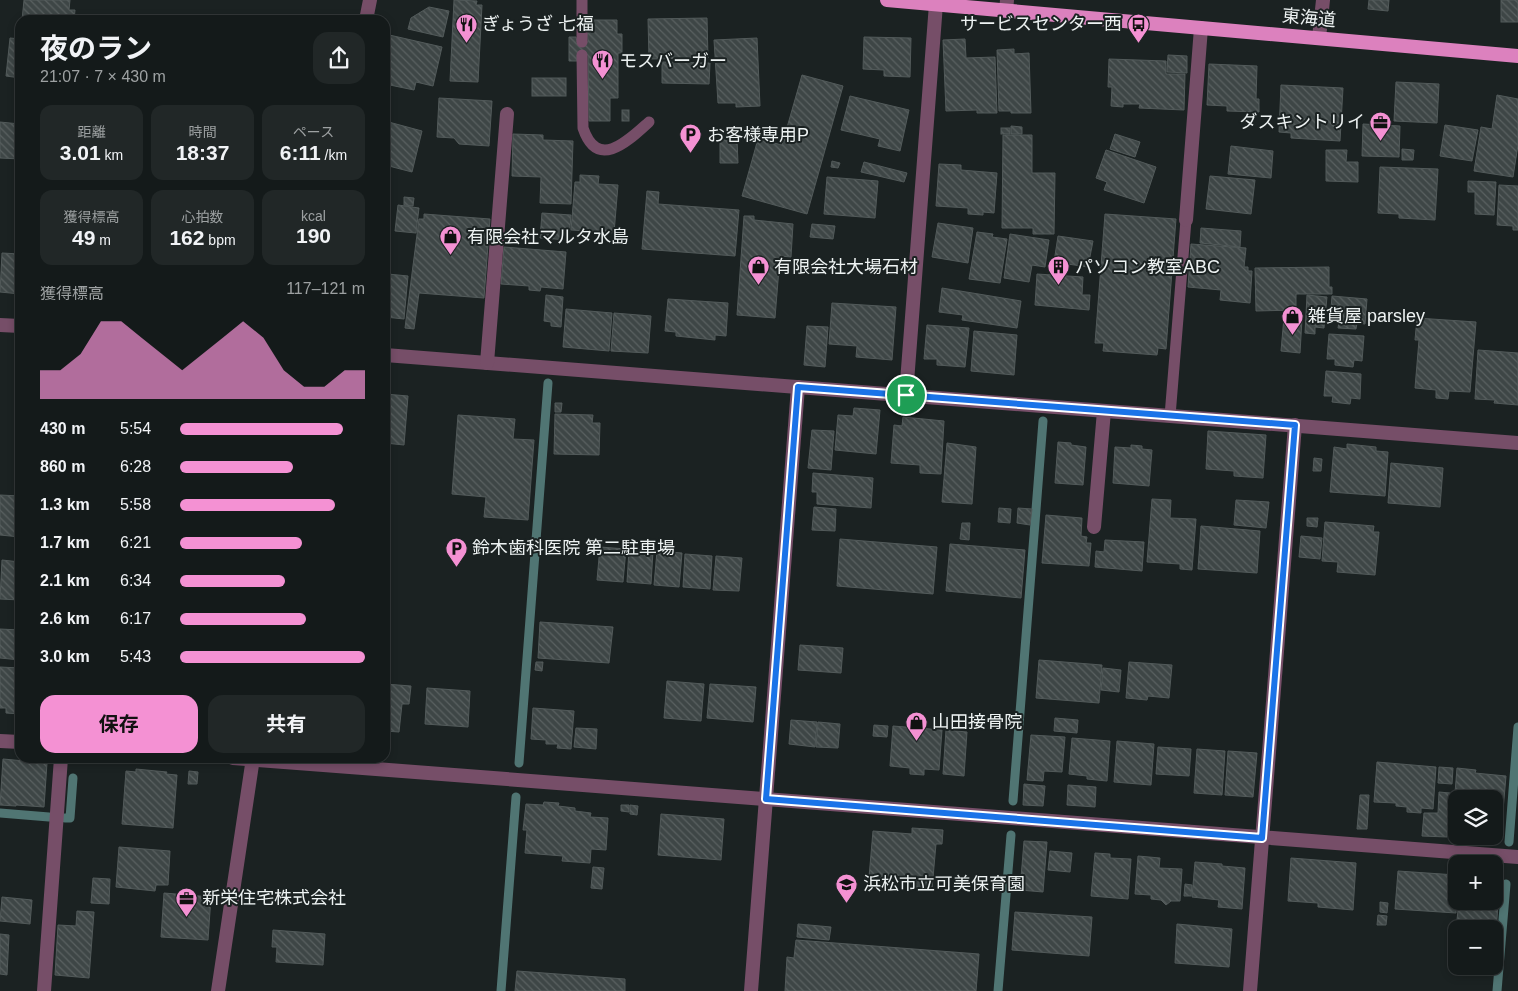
<!DOCTYPE html>
<html lang="ja">
<head>
<meta charset="utf-8">
<style>
  :root { --surface:#141a1a; --page:#212727; --text:#f1f3f6; --muted:#9da1a2; --line:#333839; --accent:#f491d3 }
  body { margin:0; font-family:Arial,"Noto Sans JP",sans-serif; background:var(--page); color:var(--text); height:100vh; display:flex; flex-direction:column; font-size:19px; white-space:nowrap }
  * { box-sizing:border-box; margin:0 }
  p { font-size:16px; color:var(--muted) }
  .icon { flex:none; width:28px; height:28px; fill:none; stroke:currentColor; stroke-width:2; stroke-linecap:round; stroke-linejoin:round }
  .map { position:relative; flex:1; overflow:hidden }
  .panel { position:absolute; left:15px; top:15px; width:375px; height:748px; display:flex; flex-direction:column; background:var(--surface); border-radius:15px; box-shadow:0 2px 8px #0003,0 0 0 1px var(--line) }
  .panel>* { flex:none }
  .controls { position:absolute; left:1448px; top:790px; display:grid; gap:10px }
  .controls a { display:grid; place-items:center; width:55px; height:55px; border-radius:10px; background:var(--surface); box-shadow:0 2px 8px #0003,0 0 0 1px var(--line); font-size:25px }
  .pin { position:absolute; display:grid; place-items:center; width:42px; height:42px; color:#fff; margin:-21px; border:2px solid #fff; border-radius:50%; box-shadow:0 1px 5px #0007 }
  .round { display:grid; place-items:center; flex:none; width:52px; height:52px; border-radius:15px; background:var(--page) }
  .summary { display:flex; align-items:center; justify-content:space-between; height:85px; padding:0 25px }
  h1 { font-size:28px; font-weight:700; line-height:38px }
  .metrics { display:grid; grid-template-columns:repeat(3,1fr); gap:8px; height:85px; padding:5px 25px }
  .metrics div { display:grid; align-content:center; border-radius:12px; background:var(--page); text-align:center }
  .metrics b { font-size:21px; font-weight:700 }
  .metrics small { font-size:14px; font-weight:400 }
  .metrics p { font-size:14px }
  .chart { height:140px; padding:10px 25px }
  .chart p { display:flex; justify-content:space-between }
  .chart svg { width:100%; height:90px; margin-top:5px; fill:var(--accent); opacity:.7 }
  .action { display:flex; gap:10px; margin-top:auto; padding:10px 25px }
  .action a { flex:1; height:58px; border-radius:15px; background:var(--accent); color:#111; font-size:20px; font-weight:700; line-height:58px; text-align:center }
  .action a+a { background:var(--page); color:var(--text) }
  ul { padding:0 25px; list-style:none; font-size:16px }
  li { display:grid; grid-template-columns:80px 60px 1fr; align-items:center; height:38px }
  li i { height:12px; border-radius:6px; background:var(--accent) }
  .map>svg:first-child { display:block }
  .lines { fill:none; stroke-linecap:round; stroke-linejoin:round }
  .stream { stroke:#507573; stroke-width:9 }
  .building { fill:url(#building-back-hatch); stroke:#525a5a }
  .service { stroke:#764e68; stroke-width:11 }
  .minor { stroke:#764e68; stroke-width:14 }
  .trunk { stroke:#dc81be; stroke-width:14 }
  .route-casing { stroke:#fff; stroke-width:10 }
  .route { stroke:#1a73e8; stroke-width:6 }
  .labels { text-anchor:middle; stroke-width:4; stroke-linejoin:round; paint-order:stroke }
  .street-label { font-size:18px; fill:#edf2f2; stroke:#1b2222 }
  .poi-label { font-size:18px; fill:#edf2f2; stroke:#1b2222; text-anchor:start }
</style>
</head>
<body>
<div class="map">
<svg width="1518" height="991" viewBox="0 0 1518 991">
  <defs>
    <pattern id="building-back-hatch" width="6" height="6" patternUnits="userSpaceOnUse" patternTransform="scale(1.25)"><rect width="6" height="6" fill="#3e4646"/><path d="M-1 5l2 2M0 0l6 6M5-1l2 2" fill="none" stroke="#5a6161"/></pattern>
  </defs>
  <rect width="100%" height="100%" fill="#1b2222"/>
  <g class="lines">
    <g class="stream">
      <path d="M519,763L548,383"/>
      <path d="M1013,801L1043,421"/>
      <path d="M0,813L49,817"/>
      <path d="M65,818H70L73,778"/>
      <path d="M1509,842L1518,727"/>
      <path d="M501,991L516,797"/>
      <path d="M998,991L1011,835"/>
      <path d="M1497,991L1506,884"/>
    </g>
  </g>
  <g class="building">
    <path d="M24,0H70L69,10H75L74,20H22Z"/>
    <path d="M454,0L477,1L476,5H482L478,82L450,81Z"/>
    <path d="M1369,0H1389L1388,11L1368,9Z"/>
    <rect x="1501" y="0" width="17" height="22"/>
    <path d="M429,7L449,11L443,37L408,29L411,18Z"/>
    <path d="M707,18L708,58L649,59L648,19Z"/>
    <path d="M587,20H617V34H622V53H618V98H610V121H589L588,55H577V61H569V37H576L577,42H588Z"/>
    <path d="M385,34L442,47L433,86L416,82L414,90L385,84Z"/>
    <path d="M864,37L911,38L910,77L884,76V70L863,69Z"/>
    <path d="M10,38L20,39V78L6,76Z"/>
    <path d="M757,38L760,106L736,107V103H718L714,40Z"/>
    <path d="M965,39L966,58L995,57L997,113H977V110L946,111L943,40Z"/>
    <path d="M1014,49V54L1029,53L1031,113H1011V111H999L997,50Z"/>
    <path d="M1168,55L1187,56V73L1167,72Z"/>
    <path d="M1109,59L1166,61V74H1185L1184,110L1139,108L1140,104H1123V107L1111,106L1112,87H1108Z"/>
    <path d="M662,62L710,63L709,84L662,83Z"/>
    <path d="M1209,64L1257,66L1256,99H1259V112L1227,111V106L1207,105Z"/>
    <path d="M802,75L843,86L807,214L742,196L758,139L782,145Z"/>
    <rect x="532" y="78" width="34" height="18"/>
    <path d="M1396,82L1439,84L1437,123L1394,121Z"/>
    <path d="M1281,85L1343,88L1340,141L1291,138V133L1279,132Z"/>
    <path d="M1497,95L1518,99V145L1513,177L1474,171L1481,127L1492,129Z"/>
    <path d="M850,96L909,110L900,151L878,146L880,139L841,130Z"/>
    <path d="M439,98L492,101L489,146L459,144L454,138L437,137Z"/>
    <rect x="622" y="110" width="7" height="11"/>
    <path d="M385,121L422,131L412,172L385,165Z"/>
    <path d="M0,122L20,124V159L0,158Z"/>
    <path d="M1363,124L1400,126L1399,157L1362,156Z"/>
    <path d="M1445,125L1478,130L1472,161L1440,156Z"/>
    <path d="M1011,126L1022,127V134H1011Z"/>
    <rect x="1001" y="128" width="9" height="6"/>
    <path d="M513,134L543,135V140L573,141L571,204L540,203L541,177L512,176Z"/>
    <path d="M1115,134L1140,142L1135,157L1110,149Z"/>
    <path d="M1003,135H1032V173H1055L1054,234H1033V228H1002Z"/>
    <path d="M720,140H737L738,163H720Z"/>
    <path d="M1231,146L1273,151L1271,178L1228,174Z"/>
    <path d="M1402,149L1414,150L1413,160H1402Z"/>
    <path d="M1106,150L1156,167L1144,203L1104,190L1107,182L1096,178Z"/>
    <path d="M1326,150H1347L1346,162H1358V182L1326,181Z"/>
    <path d="M832,161L840,163L838,168L831,167Z"/>
    <path d="M864,162L907,173L904,182L861,172Z"/>
    <path d="M939,164L961,165V170L997,173L994,213L983,212V215L968,214V208L936,206Z"/>
    <path d="M1380,167L1438,169L1435,220L1399,218V214L1378,213Z"/>
    <path d="M580,175L599,176L598,184L618,185L614,233L571,230L575,182H580Z"/>
    <path d="M1210,176L1255,180L1251,214L1206,209Z"/>
    <path d="M827,177L878,181L875,218L824,214Z"/>
    <path d="M1468,181L1496,182L1494,215L1475,214V192H1468Z"/>
    <path d="M1499,185L1518,186V230H1513V226L1497,225Z"/>
    <path d="M647,191L659,192L658,204L739,210L735,256L642,249Z"/>
    <path d="M404,197L414,198L413,206L404,205Z"/>
    <path d="M398,205L419,208L416,233L395,231Z"/>
    <path d="M542,213L571,215L569,240L540,238Z"/>
    <path d="M424,214L490,219L484,298L419,293L414,329L405,328L419,219H424Z"/>
    <path d="M1105,214L1176,219L1166,349L1158,348L1157,355L1103,351L1104,343H1095Z"/>
    <path d="M744,216H754V220L793,224L791,257L780,256L775,318L737,315Z"/>
    <path d="M938,223L973,228L968,263L932,257Z"/>
    <path d="M812,224L835,226L833,239L810,237Z"/>
    <path d="M1201,228L1241,231L1240,247L1200,243Z"/>
    <path d="M977,232L993,234L992,237L1007,239L1000,283L969,279Z"/>
    <path d="M1010,234L1049,240L1045,267L1032,265L1029,282L1004,278Z"/>
    <path d="M1058,236L1093,241L1088,267L1054,262Z"/>
    <path d="M1191,244L1246,248L1244,267H1248V271H1252L1250,303L1220,300L1221,290L1188,287Z"/>
    <path d="M504,247L566,252L563,289L541,287L540,291L529,290V286L501,284Z"/>
    <path d="M2,253L20,254V294L0,292Z"/>
    <path d="M1329,267V287H1332V294H1296V310L1256,311L1255,268Z"/>
    <path d="M388,274L408,276L404,319L385,317V280H388Z"/>
    <path d="M1037,274L1083,277L1082,295H1090L1089,310L1035,305Z"/>
    <path d="M942,288L1021,301L1017,328L962,320L963,315L939,312Z"/>
    <path d="M546,295L563,297L561,327L551,326V322L544,321Z"/>
    <path d="M1307,295L1327,297L1324,328L1315,327V334L1305,333Z"/>
    <path d="M1332,296L1367,299L1365,324L1357,323L1356,329L1338,328L1339,322L1330,321Z"/>
    <path d="M668,299L728,303L726,336L715,335V340L676,336V332L665,331Z"/>
    <path d="M832,303L896,307L892,360L856,357L857,346L829,344Z"/>
    <path d="M566,309L612,313L609,351L563,347Z"/>
    <path d="M614,313L651,316L648,353L611,351Z"/>
    <path d="M1284,317L1302,319L1300,353L1281,351Z"/>
    <path d="M1417,318L1476,322L1470,392L1449,391L1448,399L1436,398V390L1415,388L1419,340H1415Z"/>
    <path d="M927,325L969,328L965,367L937,365V359H924Z"/>
    <path d="M807,326L828,327L825,367L804,365Z"/>
    <path d="M974,331L1017,335L1014,375L971,371Z"/>
    <path d="M1329,334L1364,336L1362,361L1354,360L1353,367L1335,365V359H1327Z"/>
    <path d="M1478,350L1518,353V405L1494,403L1495,400L1475,399Z"/>
    <path d="M1326,371L1361,374L1360,399L1351,398L1350,404L1332,402L1333,396H1324Z"/>
    <path d="M385,394L408,396L404,445L385,443Z"/>
    <path d="M555,403H562L561,412H555Z"/>
    <path d="M854,408L880,410L876,454L835,450L838,415L853,416Z"/>
    <path d="M555,414L593,415L592,423H600L599,455L554,454Z"/>
    <path d="M458,415L515,419L513,439L534,440L528,520L484,517L486,497L452,494Z"/>
    <path d="M903,417L944,421L941,474L920,473V465L891,463L894,425L902,426Z"/>
    <path d="M812,430L834,431L831,470L808,468Z"/>
    <path d="M1208,431L1266,435L1263,478L1234,476V471L1206,469Z"/>
    <path d="M1058,442L1071,443V445L1086,447L1083,485L1055,483Z"/>
    <path d="M947,443L976,447L972,504L942,502Z"/>
    <path d="M1347,444L1376,447V451L1388,452L1385,496L1330,492L1334,447L1347,449Z"/>
    <path d="M1131,445L1142,446V449L1152,450L1149,486L1113,483L1115,447L1131,448Z"/>
    <path d="M1314,458L1322,459L1321,471H1313Z"/>
    <path d="M1391,463L1443,468L1440,507L1388,503Z"/>
    <path d="M813,473L873,478L871,508L817,504V492H812Z"/>
    <path d="M0,495L20,496V537L0,535Z"/>
    <path d="M1152,499L1171,500L1170,518L1196,519L1192,570L1180,569V564L1147,562Z"/>
    <path d="M1236,500L1269,502L1266,528L1234,525Z"/>
    <path d="M814,507L836,509L835,531L812,530Z"/>
    <path d="M999,508L1011,509L1010,523L998,522Z"/>
    <path d="M1018,508L1032,509L1030,525L1017,523Z"/>
    <path d="M1046,515L1082,518L1081,536L1087,537L1086,543H1091L1089,566L1042,563Z"/>
    <path d="M1307,518H1318L1317,527L1307,526Z"/>
    <path d="M1325,522L1374,526L1373,532H1379L1375,575L1337,572L1338,562L1322,561Z"/>
    <path d="M962,523H970L969,540L960,539Z"/>
    <path d="M1201,526L1260,531L1257,573L1198,569Z"/>
    <path d="M1301,536L1322,538L1320,559L1299,557Z"/>
    <path d="M840,539L937,547L933,594L837,586Z"/>
    <path d="M1105,540L1144,542L1142,571L1095,567L1096,551L1104,552Z"/>
    <path d="M950,544L1025,550L1021,598L946,591Z"/>
    <path d="M600,547L626,549L623,582L597,580Z"/>
    <path d="M629,549L653,551L651,584L627,582Z"/>
    <path d="M657,551L682,553L679,587L654,585Z"/>
    <path d="M685,554L712,556L710,589L683,587Z"/>
    <path d="M716,556L742,558L739,591L713,590Z"/>
    <path d="M2,560L20,562V600L0,599Z"/>
    <path d="M540,622L613,627L609,663L538,658Z"/>
    <path d="M0,629L20,630V660L0,658Z"/>
    <path d="M800,645L843,648L841,673L798,670Z"/>
    <path d="M1039,660L1102,665L1099,703L1036,698Z"/>
    <path d="M536,662H543L542,671L535,670Z"/>
    <path d="M1129,662L1172,665L1169,698L1148,696L1147,700L1126,698Z"/>
    <path d="M0,667L20,668V714L6,713V708H0Z"/>
    <path d="M1103,668L1121,670L1119,692L1101,690Z"/>
    <path d="M667,681L704,684L701,721L664,718Z"/>
    <path d="M385,684L411,686L409,704H402L399,732L385,731Z"/>
    <path d="M710,684L756,687L753,722L707,718Z"/>
    <path d="M427,688L470,691L468,727L425,724Z"/>
    <path d="M533,708L574,711L571,749L557,748L558,744H546V740L531,739Z"/>
    <path d="M1055,718L1078,720L1077,733L1054,731Z"/>
    <path d="M791,720L817,722L815,747L789,744Z"/>
    <path d="M818,722L840,724L838,748L816,747Z"/>
    <path d="M874,725L888,726L887,737L873,736Z"/>
    <path d="M893,726L942,730L939,770L924,769V775L910,774V768L890,766Z"/>
    <path d="M576,728L597,729L596,749L574,747Z"/>
    <path d="M946,730L967,732L964,776L943,774Z"/>
    <path d="M1031,735L1065,737L1062,772L1044,771L1043,781L1027,780Z"/>
    <path d="M1072,738L1110,741L1107,781L1087,779V776L1069,774Z"/>
    <path d="M1117,741L1154,744L1151,785L1114,782Z"/>
    <path d="M1158,747L1191,749L1189,776L1156,774Z"/>
    <path d="M1197,749L1225,751L1222,795L1194,793Z"/>
    <path d="M1228,751L1257,753L1253,797L1225,795Z"/>
    <path d="M3,759L47,763L44,807L16,805V806L0,805Z"/>
    <path d="M1377,762L1436,767L1433,809L1421,808V813L1407,812V807L1396,806V803L1374,802Z"/>
    <path d="M1439,767L1453,768L1452,784L1438,783Z"/>
    <path d="M1457,768L1476,770L1475,773L1506,776L1502,822L1494,821V799H1456V818H1453Z"/>
    <path d="M136,769L167,772L166,774L177,775L173,828L122,824L126,771L136,772Z"/>
    <path d="M189,771L198,772L197,784H188Z"/>
    <path d="M1024,784L1045,786L1043,806L1023,805Z"/>
    <path d="M1068,785L1096,787L1095,807L1067,805Z"/>
    <path d="M1439,792L1450,793L1447,837L1422,836L1424,813H1438Z"/>
    <path d="M1360,795H1369L1367,829H1357Z"/>
    <path d="M544,802L559,803L558,806L575,808V811L591,813L590,817L608,818L606,850L591,849L590,863L562,861L563,856L525,853L527,830H523L526,804L543,805Z"/>
    <path d="M621,805H629V812L621,811Z"/>
    <path d="M630,805L638,806L637,815L630,814Z"/>
    <path d="M661,814L724,819L721,860L658,855Z"/>
    <path d="M1450,824H1456V831H1449Z"/>
    <path d="M912,828L943,830L942,844H936L932,889L915,888L916,883L908,882V876L894,875L893,879L869,877L873,831L912,834Z"/>
    <path d="M1024,841L1047,842L1043,892L1020,890Z"/>
    <path d="M119,847L170,851L168,885H156L155,891L116,887Z"/>
    <path d="M1050,851L1072,853L1070,872L1048,870Z"/>
    <path d="M1095,853L1110,854V858L1131,859L1128,899L1091,896Z"/>
    <path d="M1138,856L1160,858L1159,868L1182,869L1180,901H1171L1166,905L1161,900L1151,899V895L1135,894Z"/>
    <path d="M1291,858L1356,863L1353,910L1318,907V903L1288,901Z"/>
    <path d="M1195,862L1222,864V866L1245,868L1242,909L1218,907L1219,900L1192,897Z"/>
    <path d="M593,867L604,868L602,889L591,888Z"/>
    <path d="M1398,871L1456,875V913L1395,909Z"/>
    <path d="M93,878L110,879L109,904L91,903Z"/>
    <path d="M1185,884L1192,885L1191,896H1184Z"/>
    <path d="M1494,888H1499L1496,933H1494V929H1456L1459,901H1494Z"/>
    <path d="M164,893L211,897L208,940L161,937Z"/>
    <path d="M2,897L32,900L30,924L0,921Z"/>
    <path d="M1380,902L1388,903L1387,913L1380,912Z"/>
    <path d="M77,911L94,912L89,978L55,975L58,925L76,926Z"/>
    <path d="M1015,912L1092,917L1089,956L1012,950Z"/>
    <path d="M1378,915L1387,916L1386,925H1377Z"/>
    <path d="M798,924L831,927L829,940L797,937Z"/>
    <path d="M1177,924L1232,929L1229,967L1175,963Z"/>
    <path d="M273,930L325,934L323,965L276,962L277,947H272Z"/>
    <path d="M0,934L9,935L7,975L0,974Z"/>
    <path d="M796,940L979,954L976,991H785L787,957L794,958Z"/>
    <path d="M517,971L625,979V991H515Z"/>
  </g>
  <g class="lines">
    <g class="service">
      <path d="M582,0V42"/>
      <path d="M582,55L583,128C598,172 630,139 649,122"/>
      <path d="M1170,416L1186,220"/>
    </g>
    <g class="minor">
      <path d="M1006,11L1007,0"/>
      <path d="M366,20L370,0"/>
      <path d="M1319,38L1323,0"/>
      <path d="M1186,220L1201,28"/>
      <path d="M0,325L20,326"/>
      <path d="M385,355L1518,443"/>
      <path d="M487,363L507,114"/>
      <path d="M906,395L936,4"/>
      <path d="M1094,527L1104,411"/>
      <path d="M0,741L20,742"/>
      <path d="M233,758L1518,857"/>
      <path d="M44,991L61,758"/>
      <path d="M218,991L253,758"/>
      <path d="M751,991L798,387"/>
      <path d="M1250,991L1295,425"/>
    </g>
    <path class="trunk" d="M887,0L1518,56"/>
  </g>
  <g class="lines">
    <defs>
      <path id="route" d="M798,387L1295,425L1262,838L766,799Z"/>
    </defs>
    <use href="#route" class="route-casing"/>
    <use href="#route" class="route"/>
  </g>
  <defs>
    <symbol id="restaurant-pin" viewBox="-11 -11 22 30"><path d="M0 17L-7.5 6A9.5 9.5 0 1 1 7.5 6Z" fill="#f491d3" stroke="#1b2222"/><path d="M-5-6h1v4h1v-4h1v4h1v-4h1v5L-1.5 .5V6h-2V.5L-5-1ZM5-6V6H3V1.5H1.5Q1.5-4 5-6Z" fill="#111"/></symbol>
    <symbol id="bus-pin" viewBox="-11 -11 22 30"><path d="M0 17L-7.5 6A9.5 9.5 0 1 1 7.5 6Z" fill="#f491d3" stroke="#1b2222"/><path d="M-5-6H5V4H4V6H2V4H-2V6H-4V4H-5ZM-3.5-4V0h7V-4ZM-3.5 1.2v1.5H-2V1.2ZM2 1.2v1.5H3.5V1.2Z" fill="#111"/></symbol>
    <symbol id="office-pin" viewBox="-11 -11 22 30"><path d="M0 17L-7.5 6A9.5 9.5 0 1 1 7.5 6Z" fill="#f491d3" stroke="#1b2222"/><path d="M-6-3h4V-5.5h4V-3h4V5H-6ZM-1-4.5V-3h2v-1.5ZM-6 0V1H6V0Z" fill="#111"/></symbol>
    <symbol id="parking-pin" viewBox="-11 -11 22 30"><path d="M0 17L-7.5 6A9.5 9.5 0 1 1 7.5 6Z" fill="#f491d3" stroke="#1b2222"/><path d="M-3.5-5.5H1a3.5 3.5 0 0 1 0 7H-1V5.5H-3.5ZM-1-3.4V-.6H.8a1.4 1.4 0 0 0 0-2.8Z" fill="#111"/></symbol>
    <symbol id="shop-pin" viewBox="-11 -11 22 30"><path d="M0 17L-7.5 6A9.5 9.5 0 1 1 7.5 6Z" fill="#f491d3" stroke="#1b2222"/><path d="M-5-2.5h2.3a2.7 3.5 0 0 1 5.4 0H5L5.5 6h-11ZM-1.5-2.5h3a1.5 2.3 0 0 0-3 0Z" fill="#111"/></symbol>
    <symbol id="building-pin" viewBox="-11 -11 22 30"><path d="M0 17L-7.5 6A9.5 9.5 0 1 1 7.5 6Z" fill="#f491d3" stroke="#1b2222"/><path d="M-4-6H4V6H1V3H-1V6H-4ZM-2.5-4.3h1.7v1.8h-1.7ZM.8-4.3h1.7v1.8H.8ZM-2.5-1h1.7V.8h-1.7ZM.8-1h1.7V.8H.8Z" fill="#111"/></symbol>
    <symbol id="school-pin" viewBox="-11 -11 22 30"><path d="M0 17L-7.5 6A9.5 9.5 0 1 1 7.5 6Z" fill="#f491d3" stroke="#1b2222"/><path d="M0-5L7-2L0 1L-7-2ZM-4 1L0 2.5L4 1V4Q0 6-4 4Z" fill="#111"/></symbol>
  </defs>
  <g fill-rule="evenodd">
    <use href="#restaurant-pin" x="454" y="12" width="25" height="34"/>
    <use href="#bus-pin" x="1126" y="12" width="25" height="34"/>
    <use href="#restaurant-pin" x="590" y="48" width="25" height="34"/>
    <use href="#office-pin" x="1368" y="110" width="25" height="34"/>
    <use href="#parking-pin" x="678" y="122" width="25" height="34"/>
    <use href="#shop-pin" x="438" y="224" width="25" height="34"/>
    <use href="#shop-pin" x="746" y="254" width="25" height="34"/>
    <use href="#building-pin" x="1046" y="254" width="25" height="34"/>
    <use href="#shop-pin" x="1280" y="304" width="25" height="34"/>
    <use href="#parking-pin" x="444" y="536" width="25" height="34"/>
    <use href="#shop-pin" x="904" y="710" width="25" height="34"/>
    <use href="#school-pin" x="834" y="872" width="25" height="34"/>
    <use href="#office-pin" x="174" y="886" width="25" height="34"/>
  </g>
  <g class="labels">
    <g class="street-label">
      <text transform="translate(1309 18) rotate(5)" y="6">東海道</text>
    </g>
    <g class="poi-label">
      <text x="482" y="30">ぎょうざ 七福</text>
      <text x="1122" y="30" text-anchor="end">サービスセンター西</text>
      <text x="619" y="67">モスバーガー</text>
      <text x="1365" y="128" text-anchor="end">ダスキントリイ</text>
      <text x="707" y="141">お客様専用P</text>
      <text x="467" y="243">有限会社マルタ水島</text>
      <text x="774" y="273">有限会社大場石材</text>
      <text x="1075" y="273">パソコン教室ABC</text>
      <text x="1308" y="322">雑貨屋 parsley</text>
      <text x="472" y="554">鈴木歯科医院 第二駐車場</text>
      <text x="932" y="728">山田接骨院</text>
      <text x="863" y="890">浜松市立可美保育園</text>
      <text x="202" y="904">新栄住宅株式会社</text>
    </g>
  </g>
</svg>
<div class="controls">
<a><svg class="icon" aria-label="layers" viewBox="0 0 24 24"><path d="M12 4l9 5-9 5-9-5zM3 14l9 5 9-5"/></svg></a>
<a>+</a>
<a>−</a>
</div>
<div class="pin" style="left:906px;top:395px;background:#1e9e55"><svg class="icon" aria-label="arrive" viewBox="0 0 24 24"><path d="M6 21V4h12l-3 4 3 4H6"/></svg></div>
<section class="panel">
<div class="summary"><div><h1>夜のラン</h1><p>21:07 · 7 × 430 m</p></div><a class="round"><svg class="icon" aria-label="share" viewBox="0 0 24 24"><path d="M12 15V3M7 8l5-5 5 5M5 13v7h14v-7"/></svg></a></div>
<div class="metrics">
<div><p>距離</p><b>3.01<small> km</small></b></div>
<div><p>時間</p><b>18:37</b></div>
<div><p>ペース</p><b>6:11<small> /km</small></b></div>
</div>
<div class="metrics">
<div><p>獲得標高</p><b>49<small> m</small></b></div>
<div><p>心拍数</p><b>162<small> bpm</small></b></div>
<div><p>kcal</p><b>190</b></div>
</div>
<div class="chart"><p><span>獲得標高</span>117–121 m</p>
<svg viewBox="0 0 160 44" preserveAspectRatio="none"><path d="M0 44V30L10 30L20 22L30 6L40 6L50 14L60 22L70 30L80 22L90 14L100 6L110 14L120 30L130 38L140 38L150 30L160 30V44z"/></svg>
</div>
<ul>
<li><b>430 m</b>5:54<i style="width:88%"></i></li>
<li><b>860 m</b>6:28<i style="width:61%"></i></li>
<li><b>1.3 km</b>5:58<i style="width:84%"></i></li>
<li><b>1.7 km</b>6:21<i style="width:66%"></i></li>
<li><b>2.1 km</b>6:34<i style="width:57%"></i></li>
<li><b>2.6 km</b>6:17<i style="width:68%"></i></li>
<li><b>3.0 km</b>5:43<i style="width:100%"></i></li>
</ul>
<div class="action"><a>保存</a><a>共有</a></div>
</section>
</div>
</body>
</html>
